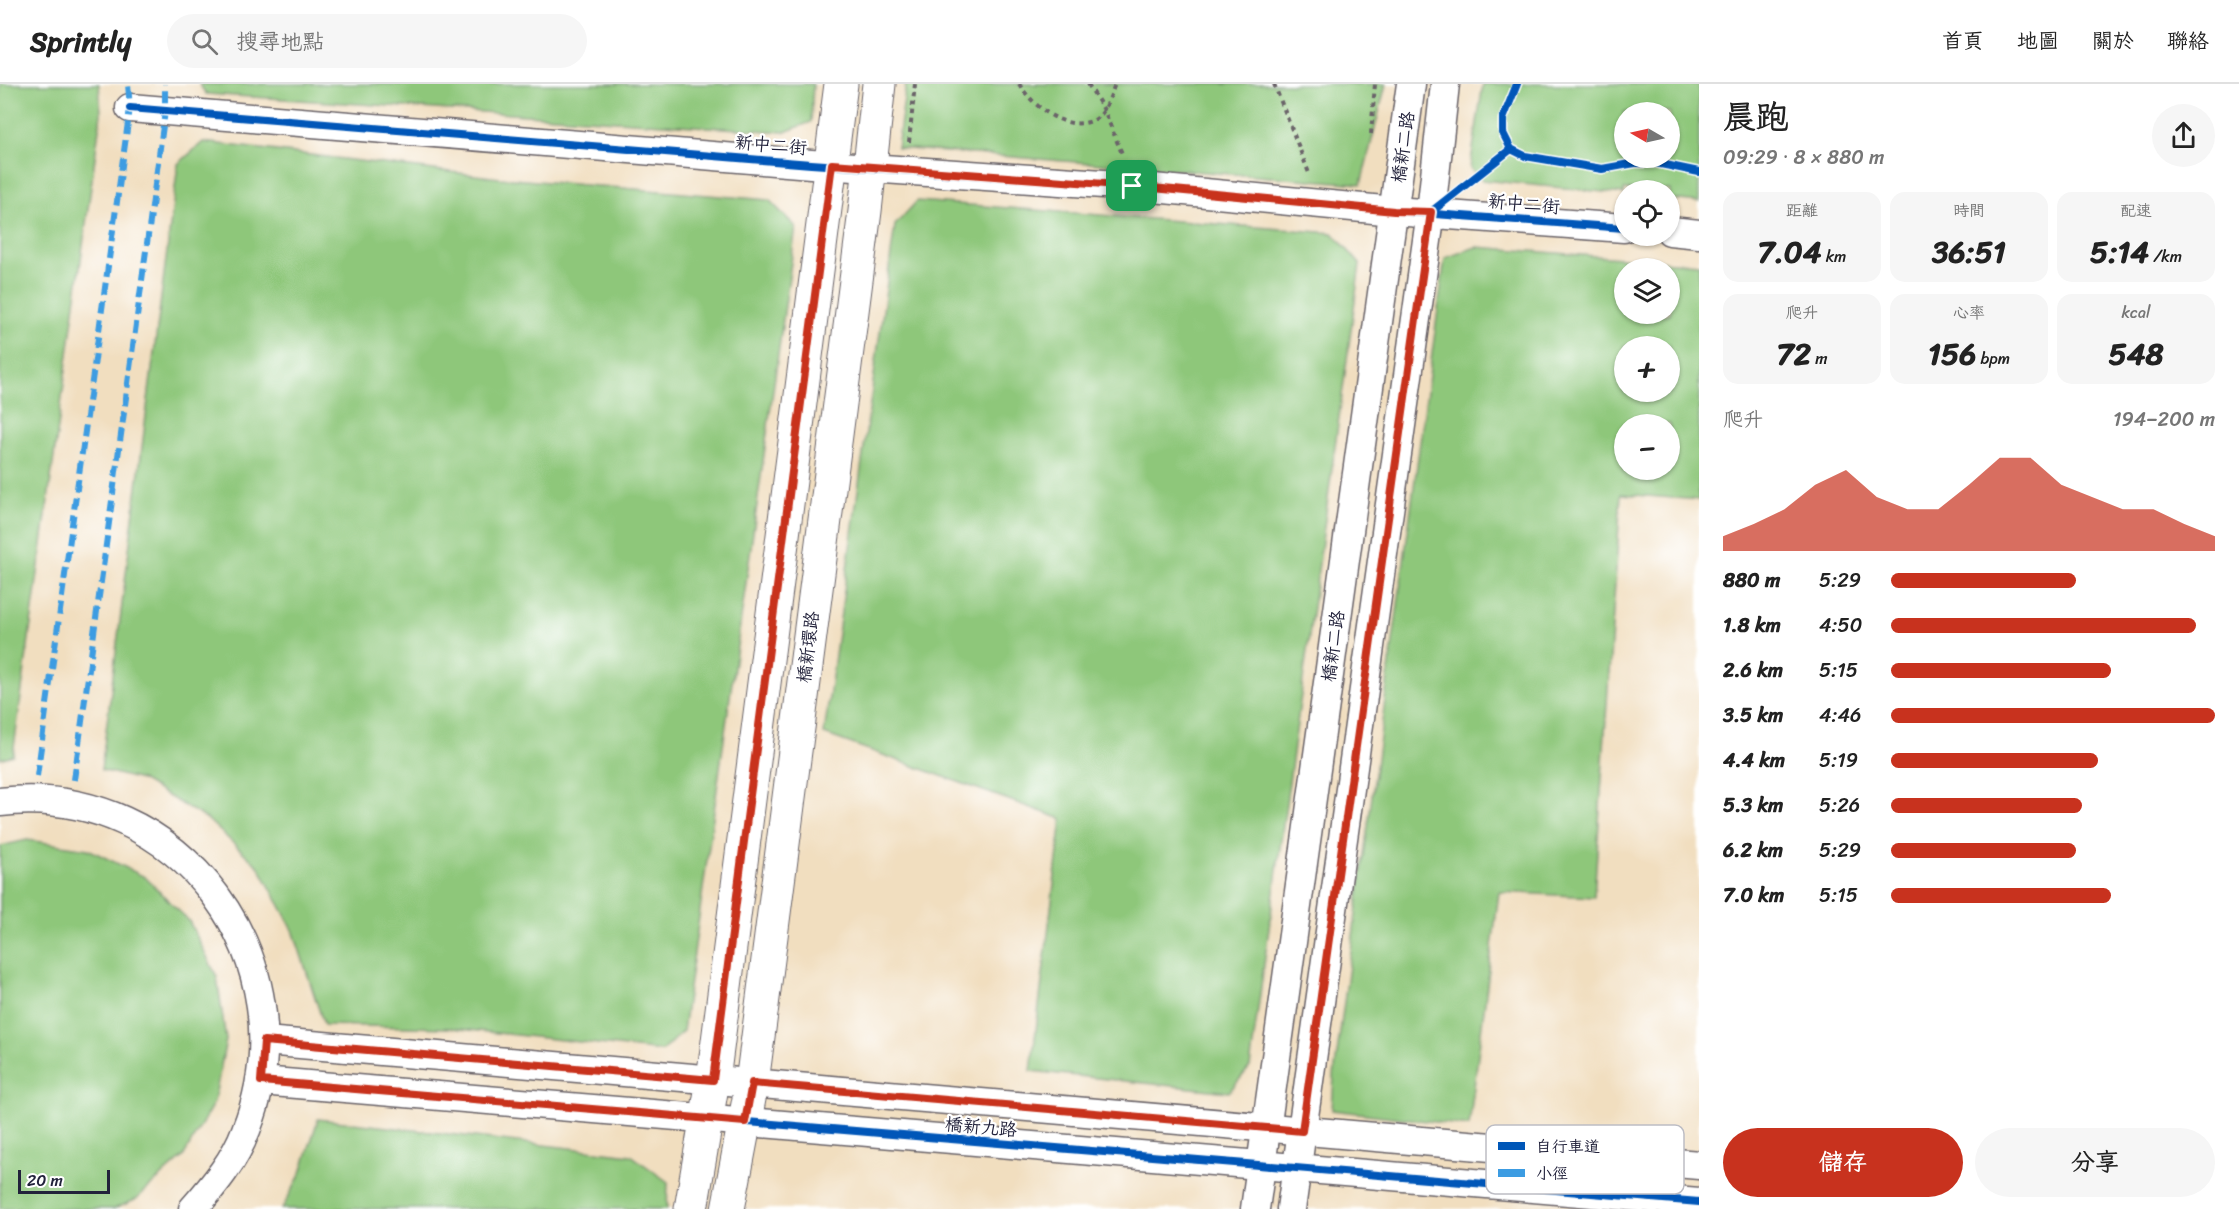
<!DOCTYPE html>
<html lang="zh-TW">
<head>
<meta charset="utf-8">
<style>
  :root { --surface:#fff; --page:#f6f6f6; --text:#222; --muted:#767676; --line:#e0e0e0; --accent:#c8321e }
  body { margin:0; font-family:Sriracha,"LXGW WenKai TC",sans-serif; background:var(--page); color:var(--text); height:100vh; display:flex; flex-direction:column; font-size:22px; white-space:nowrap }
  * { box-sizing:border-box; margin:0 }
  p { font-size:20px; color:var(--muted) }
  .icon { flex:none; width:33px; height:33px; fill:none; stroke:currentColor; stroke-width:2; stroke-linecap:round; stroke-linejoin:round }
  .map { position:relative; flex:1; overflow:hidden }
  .drawer { display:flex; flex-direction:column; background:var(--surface); width:540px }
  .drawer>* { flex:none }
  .needle { width:39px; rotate:279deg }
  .tools { position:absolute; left:1614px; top:18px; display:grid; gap:12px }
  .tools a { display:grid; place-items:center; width:66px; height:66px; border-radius:50%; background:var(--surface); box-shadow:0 2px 4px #0004; font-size:30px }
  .scale { position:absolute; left:18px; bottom:15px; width:92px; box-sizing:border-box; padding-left:6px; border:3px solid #22223b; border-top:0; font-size:16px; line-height:21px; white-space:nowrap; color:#22223b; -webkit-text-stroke:4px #fff; paint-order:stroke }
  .pin { position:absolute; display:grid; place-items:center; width:51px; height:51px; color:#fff; margin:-26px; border-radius:12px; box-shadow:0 3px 9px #0006 }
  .round { display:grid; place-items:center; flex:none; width:63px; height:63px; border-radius:32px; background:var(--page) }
  .overview { display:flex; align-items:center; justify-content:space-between; height:102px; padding:0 24px }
  h1 { font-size:33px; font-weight:800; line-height:45px }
  .figures { display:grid; grid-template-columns:repeat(3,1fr); gap:9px; height:102px; padding:6px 24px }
  .figures div { display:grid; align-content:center; border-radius:15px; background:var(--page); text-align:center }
  .figures b { font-size:30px; font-weight:800 }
  .figures small { font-size:16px; font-weight:400 }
  .figures p { font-size:16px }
  .chart { height:168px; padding:12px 24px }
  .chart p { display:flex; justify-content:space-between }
  .chart svg { width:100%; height:108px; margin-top:6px; fill:var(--accent); opacity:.7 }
  .action { display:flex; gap:12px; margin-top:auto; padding:12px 24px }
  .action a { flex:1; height:69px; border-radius:36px; background:var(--accent); color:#fff; font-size:24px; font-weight:800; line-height:69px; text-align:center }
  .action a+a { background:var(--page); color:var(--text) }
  ul { padding:0 24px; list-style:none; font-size:20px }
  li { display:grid; grid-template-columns:96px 72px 1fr; align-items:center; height:45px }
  li i { height:15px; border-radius:8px; background:var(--accent) }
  header { display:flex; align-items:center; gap:36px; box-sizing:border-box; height:84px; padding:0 30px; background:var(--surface); border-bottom:2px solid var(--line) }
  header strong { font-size:28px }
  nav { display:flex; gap:33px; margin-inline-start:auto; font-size:21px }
  .search { width:420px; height:54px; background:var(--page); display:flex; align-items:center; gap:15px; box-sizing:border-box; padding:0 21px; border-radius:33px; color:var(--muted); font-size:22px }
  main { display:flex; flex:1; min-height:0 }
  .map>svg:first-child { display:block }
  .green { fill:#8ec77a; stroke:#58745a; stroke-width:1.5; fill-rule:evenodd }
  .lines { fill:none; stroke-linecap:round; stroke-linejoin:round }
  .minor-casing { stroke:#6a6469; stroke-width:31 }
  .tertiary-casing { stroke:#6a6469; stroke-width:35 }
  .path { stroke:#6a6469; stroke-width:4; stroke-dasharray:4.5 4.5; stroke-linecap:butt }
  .minor { stroke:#fff; stroke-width:28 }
  .tertiary { stroke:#fff; stroke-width:33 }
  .quiet { stroke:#3c9ce2; stroke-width:6; stroke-dasharray:12 6; stroke-linecap:butt }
  .cycleway-casing { stroke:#fff; stroke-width:11 }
  .cycleway { stroke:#0057b8; stroke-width:8 }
  .route-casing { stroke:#fff; stroke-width:12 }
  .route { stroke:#c8321e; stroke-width:8 }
  .labels { text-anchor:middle; stroke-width:4.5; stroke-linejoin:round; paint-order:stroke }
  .street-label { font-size:18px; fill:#22223b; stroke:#fff }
  .key { fill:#fff; stroke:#bdbdc4; stroke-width:1.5 }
  .key-label { font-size:16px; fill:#22223b }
</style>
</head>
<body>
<header>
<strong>Sprintly</strong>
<div class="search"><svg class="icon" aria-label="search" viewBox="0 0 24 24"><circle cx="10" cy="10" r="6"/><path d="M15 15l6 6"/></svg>搜尋地點</div>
<nav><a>首頁</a><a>地圖</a><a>關於</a><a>聯絡</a></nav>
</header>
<main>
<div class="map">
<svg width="1699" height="1125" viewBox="0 0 1699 1125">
  <rect width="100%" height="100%" fill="#fff"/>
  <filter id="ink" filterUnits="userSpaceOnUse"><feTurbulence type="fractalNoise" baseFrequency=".0167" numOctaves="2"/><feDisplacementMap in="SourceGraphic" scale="12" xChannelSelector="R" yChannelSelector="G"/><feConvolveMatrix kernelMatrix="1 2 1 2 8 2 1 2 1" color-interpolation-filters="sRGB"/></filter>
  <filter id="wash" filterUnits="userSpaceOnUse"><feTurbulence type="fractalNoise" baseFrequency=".008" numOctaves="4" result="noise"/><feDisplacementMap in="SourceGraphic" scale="24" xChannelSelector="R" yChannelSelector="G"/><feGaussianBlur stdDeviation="1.35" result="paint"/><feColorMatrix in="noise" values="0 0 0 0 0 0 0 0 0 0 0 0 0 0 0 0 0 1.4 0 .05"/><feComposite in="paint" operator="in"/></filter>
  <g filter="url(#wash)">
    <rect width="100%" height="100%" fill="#f1debf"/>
    <g class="green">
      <path d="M0,0H99L101,30L13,671L0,675Z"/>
      <path d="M199,0H813L811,38L785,48L206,10Z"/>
      <path d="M906,0H1386L1361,100L897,64Z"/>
      <path d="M1483,0H1699V118L1670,115V106H1624V110L1482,96L1470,84ZM1670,28V74H1624V28Z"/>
      <path d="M203,58L500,94L769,116L796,143L683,947L662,967L451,944L324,941L293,846L259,783L207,735L141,696L101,686L178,80Z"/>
      <path d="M917,117L1333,149L1360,180L1250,983L1229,1008L1031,987L1062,735L824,650L895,141Z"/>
      <path d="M1476,163L1699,180V416L1621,410L1594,813L1499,808L1469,1042L1332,1026L1334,992L1445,174ZM1624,184H1670V230H1624ZM1670,262V308H1624V262ZM1670,340V386H1624V340Z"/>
      <path d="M27,756L88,765L145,793L189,837L217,893L226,956L214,1018L183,1073L135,1116L114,1125H0V762Z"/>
      <path d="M318,1035L631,1071L668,1098L667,1125H282L301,1089Z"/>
    </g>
  </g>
  <g filter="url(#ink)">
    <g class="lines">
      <defs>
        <g id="minor">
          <path d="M130,24L811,80L1132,102L1394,127L1624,144"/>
          <path d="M1670,147L1699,150"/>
          <path d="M0,718C181,697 312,879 246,1046C235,1076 214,1101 193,1125"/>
          <path d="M265,957L1699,1081"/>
          <path d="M261,997L1699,1118"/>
          <path d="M1255,1125L1411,0"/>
          <path d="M1291,1125L1431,128L1445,0"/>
        </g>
        <g id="tertiary">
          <path d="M691,1125L713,996L841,0"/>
          <path d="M728,1125L752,999L865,127L879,0"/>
        </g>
      </defs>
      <use href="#minor" class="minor-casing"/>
      <use href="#tertiary" class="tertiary-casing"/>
      <g class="path">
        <path d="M1019,0C1033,22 1065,49 1094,36C1106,30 1110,12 1115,0"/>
        <path d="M1088,0L1104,26L1123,72"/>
        <path d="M1274,0L1309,89"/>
        <path d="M1371,50L1375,0"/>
        <path d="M909,58L915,0"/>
      </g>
      <use href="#minor" class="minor"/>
      <use href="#tertiary" class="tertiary"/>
      <g class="quiet">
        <path d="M37,692L130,24L128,0"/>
        <path d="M74,696L165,27V0"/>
      </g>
      <defs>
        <g id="cycleway">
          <path d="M1517,0L1503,35V49L1511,65L1525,72L1602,85L1635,79H1656L1699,88"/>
          <path d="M130,24L811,80L1132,102L1394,127L1624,144"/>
          <path d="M1431,128L1511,65"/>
          <path d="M261,997L1699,1118"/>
        </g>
      </defs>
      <use href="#cycleway" class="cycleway-casing"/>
      <use href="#cycleway" class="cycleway"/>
    </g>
  </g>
  <g class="lines" filter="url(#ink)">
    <defs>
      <path id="route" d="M832,80L1132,102L1394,127L1431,128L1302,1047L752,999L745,1038L261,997L264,957L713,996Z"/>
    </defs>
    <use href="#route" class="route-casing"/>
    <use href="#route" class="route"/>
  </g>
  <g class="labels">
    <g class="street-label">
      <text transform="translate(771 61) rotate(5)" y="6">新中二街</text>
      <text transform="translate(1403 63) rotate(-82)" y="6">橋新二路</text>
      <text transform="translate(1524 120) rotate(5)" y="6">新中二街</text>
      <text transform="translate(1333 562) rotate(-82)" y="6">橋新二路</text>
      <text transform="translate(808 563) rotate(-83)" y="6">橋新環路</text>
      <text transform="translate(981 1043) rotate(5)" y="6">橋新九路</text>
    </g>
  </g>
  <rect x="1486" y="1041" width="198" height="69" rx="9" class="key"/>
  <rect x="1498" y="1058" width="27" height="8" fill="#0057b8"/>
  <rect x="1498" y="1085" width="27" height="8" fill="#3c9ce2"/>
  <g class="key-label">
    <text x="1536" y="1068">自行車道</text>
    <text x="1536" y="1095">小徑</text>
  </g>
</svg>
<div class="tools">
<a><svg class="needle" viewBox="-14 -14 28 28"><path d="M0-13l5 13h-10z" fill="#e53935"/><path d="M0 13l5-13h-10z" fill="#767676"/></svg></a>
<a><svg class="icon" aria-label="locate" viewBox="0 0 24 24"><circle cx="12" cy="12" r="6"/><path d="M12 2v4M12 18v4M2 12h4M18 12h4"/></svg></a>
<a><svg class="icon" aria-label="layers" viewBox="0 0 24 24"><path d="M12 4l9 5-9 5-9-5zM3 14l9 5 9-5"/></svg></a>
<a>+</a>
<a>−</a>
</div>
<div class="scale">20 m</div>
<div class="pin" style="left:1132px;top:102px;background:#1e9e55"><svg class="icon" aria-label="arrive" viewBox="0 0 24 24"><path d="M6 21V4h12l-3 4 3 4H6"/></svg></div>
</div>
<section class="drawer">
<div class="overview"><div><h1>晨跑</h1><p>09:29 · 8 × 880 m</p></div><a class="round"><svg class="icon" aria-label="share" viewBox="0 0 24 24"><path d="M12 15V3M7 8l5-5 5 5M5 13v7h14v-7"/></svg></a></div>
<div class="figures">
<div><p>距離</p><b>7.04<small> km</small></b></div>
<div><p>時間</p><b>36:51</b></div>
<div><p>配速</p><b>5:14<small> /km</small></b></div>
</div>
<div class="figures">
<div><p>爬升</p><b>72<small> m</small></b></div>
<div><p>心率</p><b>156<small> bpm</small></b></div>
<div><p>kcal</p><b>548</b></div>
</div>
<div class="chart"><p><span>爬升</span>194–200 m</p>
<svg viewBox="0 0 160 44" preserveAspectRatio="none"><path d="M0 44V38L10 33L20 27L30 17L40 11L50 22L60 27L70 27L80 17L90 6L100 6L110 17L120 22L130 27L140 27L150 33L160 38V44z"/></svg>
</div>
<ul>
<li><b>880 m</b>5:29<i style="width:57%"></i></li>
<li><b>1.8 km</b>4:50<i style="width:94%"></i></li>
<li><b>2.6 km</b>5:15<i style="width:68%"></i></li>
<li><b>3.5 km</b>4:46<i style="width:100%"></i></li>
<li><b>4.4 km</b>5:19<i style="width:64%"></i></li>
<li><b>5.3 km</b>5:26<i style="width:59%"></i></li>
<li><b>6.2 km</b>5:29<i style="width:57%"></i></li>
<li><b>7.0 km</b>5:15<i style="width:68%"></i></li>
</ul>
<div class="action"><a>儲存</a><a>分享</a></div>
</section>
</main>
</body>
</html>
